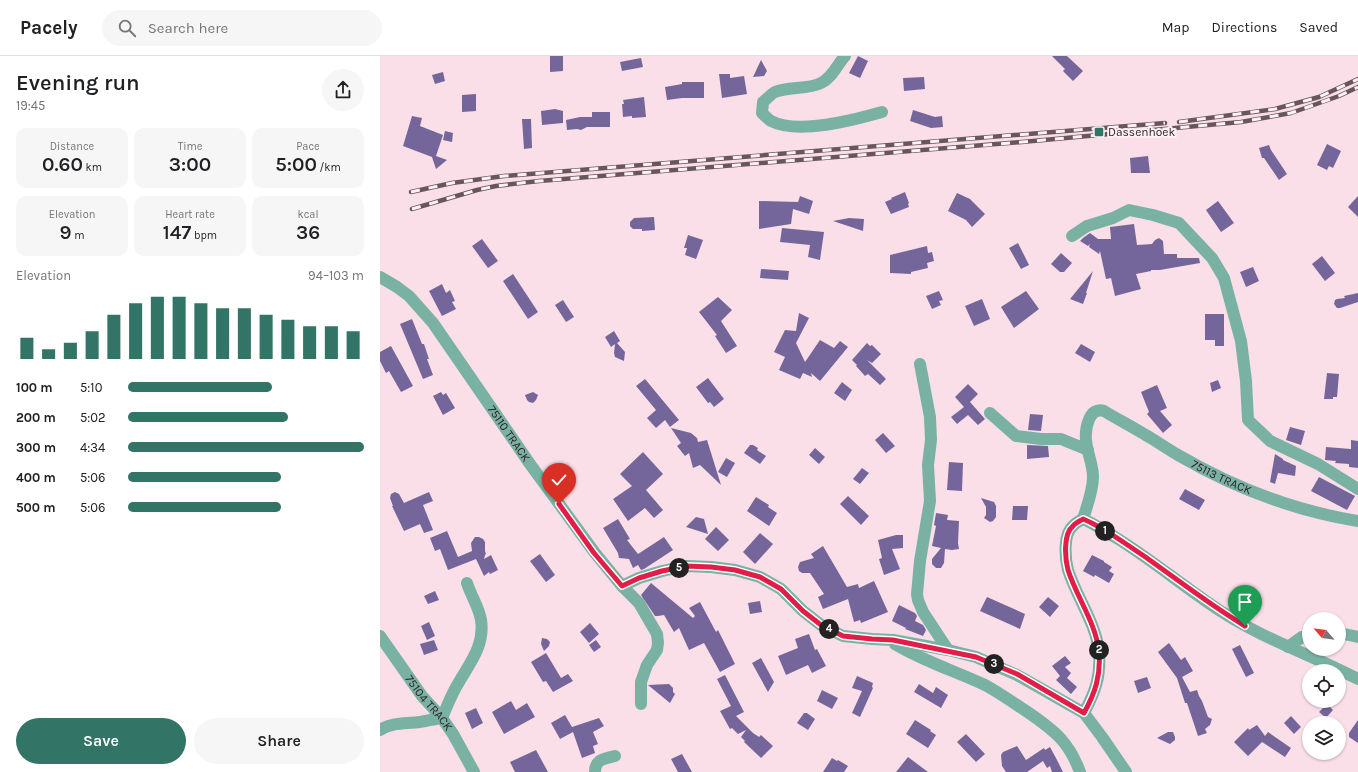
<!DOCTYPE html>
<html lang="en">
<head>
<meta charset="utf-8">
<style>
  :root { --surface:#fff; --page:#f6f6f6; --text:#202124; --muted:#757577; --line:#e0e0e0; --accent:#327465 }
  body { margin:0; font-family:Karla,sans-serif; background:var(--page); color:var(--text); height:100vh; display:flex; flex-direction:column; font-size:15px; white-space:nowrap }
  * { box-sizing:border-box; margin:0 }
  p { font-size:13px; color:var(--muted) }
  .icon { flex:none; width:22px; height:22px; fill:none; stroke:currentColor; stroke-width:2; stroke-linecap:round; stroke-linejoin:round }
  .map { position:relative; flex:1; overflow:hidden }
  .drawer { display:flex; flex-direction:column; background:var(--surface); width:380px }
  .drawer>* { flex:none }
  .needle { width:26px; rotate:298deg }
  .fabs { position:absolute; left:922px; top:556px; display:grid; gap:8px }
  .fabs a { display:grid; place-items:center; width:44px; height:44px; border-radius:50%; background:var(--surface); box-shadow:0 1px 3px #0004; font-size:20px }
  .pin { position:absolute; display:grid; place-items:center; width:34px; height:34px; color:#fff; margin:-41px -17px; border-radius:50% 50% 50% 0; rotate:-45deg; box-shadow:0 0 4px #0007 }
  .pin .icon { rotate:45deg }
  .km { position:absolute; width:20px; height:20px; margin:-10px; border-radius:50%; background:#222; color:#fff; font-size:11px; line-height:20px; text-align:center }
  .round { display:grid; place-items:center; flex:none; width:42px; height:42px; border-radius:21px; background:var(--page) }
  .headline { display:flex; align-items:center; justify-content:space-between; height:68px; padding:0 16px }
  h1 { font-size:22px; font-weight:600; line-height:30px }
  .stats { display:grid; grid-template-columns:repeat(3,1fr); gap:6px; height:68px; padding:4px 16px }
  .stats div { display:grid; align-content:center; border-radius:10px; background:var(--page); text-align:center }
  .stats b { font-size:20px; font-weight:600 }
  .stats small { font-size:11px; font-weight:400 }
  .stats p { font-size:11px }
  .chart { height:112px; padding:8px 16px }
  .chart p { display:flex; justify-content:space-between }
  .chart svg { width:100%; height:72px; margin-top:4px; stroke:var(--accent); stroke-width:6 }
  .primary-button { display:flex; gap:8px; margin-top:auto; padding:8px 16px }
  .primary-button a { flex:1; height:46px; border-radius:24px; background:var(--accent); color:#fff; font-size:16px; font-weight:600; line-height:46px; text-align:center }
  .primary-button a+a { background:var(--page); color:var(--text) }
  ul { padding:0 16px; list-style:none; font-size:13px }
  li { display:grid; grid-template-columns:64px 48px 1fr; align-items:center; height:30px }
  li i { height:10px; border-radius:5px; background:var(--accent) }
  header { display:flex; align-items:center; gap:24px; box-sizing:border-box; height:56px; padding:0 20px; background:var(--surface); border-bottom:1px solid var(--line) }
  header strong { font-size:19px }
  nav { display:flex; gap:22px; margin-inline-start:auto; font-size:14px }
  .search { width:280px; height:36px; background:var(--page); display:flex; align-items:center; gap:10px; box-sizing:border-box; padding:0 14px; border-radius:22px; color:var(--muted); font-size:15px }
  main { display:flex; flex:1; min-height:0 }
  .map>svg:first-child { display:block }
  .building { fill:#74669a }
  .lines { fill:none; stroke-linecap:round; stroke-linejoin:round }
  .minor { stroke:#79b2a3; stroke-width:12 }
  .rail-casing { stroke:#69555c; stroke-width:4.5 }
  .rail { stroke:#fcf2f5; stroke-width:3; stroke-dasharray:9; stroke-linecap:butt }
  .route-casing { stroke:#fff; stroke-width:8 }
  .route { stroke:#e11d48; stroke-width:5 }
  .poi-dot { fill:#327465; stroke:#fcf2f5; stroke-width:1.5 }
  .labels { text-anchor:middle; stroke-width:4; stroke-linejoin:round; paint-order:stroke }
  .poi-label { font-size:12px; fill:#312026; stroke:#fcf2f5; text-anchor:start }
  .street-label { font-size:12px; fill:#312026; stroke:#fcf2f5 }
</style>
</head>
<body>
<header>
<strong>Pacely</strong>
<div class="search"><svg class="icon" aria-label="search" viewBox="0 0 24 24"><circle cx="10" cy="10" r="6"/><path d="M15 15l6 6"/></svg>Search here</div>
<nav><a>Map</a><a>Directions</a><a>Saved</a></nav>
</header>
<main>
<section class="drawer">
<div class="headline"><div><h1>Evening run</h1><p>19:45</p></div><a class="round"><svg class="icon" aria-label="share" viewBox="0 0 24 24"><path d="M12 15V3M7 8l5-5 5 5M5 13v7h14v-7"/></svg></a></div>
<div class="stats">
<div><p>Distance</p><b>0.60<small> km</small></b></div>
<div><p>Time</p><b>3:00</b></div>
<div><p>Pace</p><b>5:00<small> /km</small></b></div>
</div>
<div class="stats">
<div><p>Elevation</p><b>9<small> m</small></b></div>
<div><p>Heart rate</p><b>147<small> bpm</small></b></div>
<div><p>kcal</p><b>36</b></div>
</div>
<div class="chart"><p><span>Elevation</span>94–103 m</p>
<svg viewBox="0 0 160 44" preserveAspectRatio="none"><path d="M5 44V31M15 44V38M25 44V34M35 44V27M45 44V17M55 44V10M65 44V6M75 44V6M85 44V10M95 44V13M105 44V13M115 44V17M125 44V20M135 44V24M145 44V24M155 44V27"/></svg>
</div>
<ul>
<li><b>100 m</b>5:10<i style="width:61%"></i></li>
<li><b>200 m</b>5:02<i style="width:68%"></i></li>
<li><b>300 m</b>4:34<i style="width:100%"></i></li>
<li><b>400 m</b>5:06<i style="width:65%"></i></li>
<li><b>500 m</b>5:06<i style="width:65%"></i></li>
</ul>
<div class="primary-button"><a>Save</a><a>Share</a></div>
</section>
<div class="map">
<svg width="978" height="716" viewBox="0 0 978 716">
  <rect width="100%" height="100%" fill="#fbdfe8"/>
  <g class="building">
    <path d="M170,0H183V15L170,16Z"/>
    <path d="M478,0L488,5L480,22L469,17Z"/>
    <path d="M672,0H687L703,15L693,25L683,15L685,13Z"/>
    <path d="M261,2L263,11L242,15L240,6Z"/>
    <path d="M381,4L387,15L384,20L373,21Z"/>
    <path d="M63,16L65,25L55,28L52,19Z"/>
    <path d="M339,18H350V22L364,20L367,38L342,42Z"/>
    <path d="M544,21L545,33L524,35L523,22Z"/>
    <path d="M302,26H324V42H302L287,44L285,31L302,28Z"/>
    <path d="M96,38V55L82,56V39Z"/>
    <path d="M264,41L266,61L252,62V60L243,61L242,48H244L243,44Z"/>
    <path d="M175,53L183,55V67L162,69L161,55Z"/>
    <path d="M533,54L555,61L562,60L563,71L551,72L530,65Z"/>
    <path d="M212,56H230V71H207L201,74L197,73L187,74L186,64L200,61H212Z"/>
    <path d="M32,60L42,62L40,70L63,79L56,100L67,104L56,113L52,101L23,90Z"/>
    <path d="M142,63H151L152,92L144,93Z"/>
    <path d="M65,75L73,77L72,86L63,84Z"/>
    <path d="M947,88L961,95L953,112L949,110L947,114L937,109Z"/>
    <path d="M889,89L891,94L907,118L899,124L884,102H882L879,92Z"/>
    <path d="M768,100L770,117H751L750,102Z"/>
    <path d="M525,136L529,147L528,148L529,151L511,158L505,146L512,143L511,142Z"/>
    <path d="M577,137L590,143L605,158L592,171L586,164L568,155Z"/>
    <path d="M420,140L433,145L429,158L413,153L411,168L379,173V145L418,146Z"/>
    <path d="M978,140V161L968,151Z"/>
    <path d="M838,145L854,167L841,176L826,154Z"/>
    <path d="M274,161L275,174L262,175V173H253L250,170V166L254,162Z"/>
    <path d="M469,162L484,163L483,175L453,165Z"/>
    <path d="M754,168L757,189L772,188L775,184L779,182L783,185L784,198H797V202H819L820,207L780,214H771V215L756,218L761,233L735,240L731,222L726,223L720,195L719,198L709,191L710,188L708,190L700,185L703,182L710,177L718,183H731L730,171Z"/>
    <path d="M402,172L444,176L440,204L428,201L430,189L400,186Z"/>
    <path d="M308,179L323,184L316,203L305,199L307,192H304Z"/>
    <path d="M102,183L118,205L108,212L92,190Z"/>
    <path d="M638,187L649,209L641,213L629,192Z"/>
    <path d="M547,190L548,197L552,196L554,205L547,207L548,212L531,216V218L510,217V199Z"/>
    <path d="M681,197L692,207L684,216H680L671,208Z"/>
    <path d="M942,200L955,217L945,225L932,208Z"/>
    <path d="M873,211L879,225L866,231L860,216Z"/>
    <path d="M381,213L409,215L408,224L380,222Z"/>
    <path d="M713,215L706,237H707L703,248L690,243Z"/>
    <path d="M133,218L158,256L148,263L123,225Z"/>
    <path d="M62,228L66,237L70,234L75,245L72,246L76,253L62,260L49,235Z"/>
    <path d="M559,235L563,244L559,245L561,249L552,253L546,240Z"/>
    <path d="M646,235L659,253L634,272L621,251Z"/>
    <path d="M978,237V246L960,252H957L954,248L955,244L957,243L965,242L964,240Z"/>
    <path d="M338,241L352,254L341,265L357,290L346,297L335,280L337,279L319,256Z"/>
    <path d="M602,243L610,263L594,270L585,250Z"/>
    <path d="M183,244L194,261L186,266L175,249Z"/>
    <path d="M419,257L429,262L416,287L425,306L440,284L454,292L460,285L468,291L440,325L431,317L432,321L423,317L420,323L399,314L405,301L394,296L405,274L416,275Z"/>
    <path d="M825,258H844V290H835V284H825Z"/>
    <path d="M32,263L42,288H44L49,303H47L53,319L43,323L20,268Z"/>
    <path d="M234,275L240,285L237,287L245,296L244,305L235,301L234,297L235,288L231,291L225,281Z"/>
    <path d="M487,287L490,290L492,289L501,298L492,307L487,304L506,323L500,329L488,318L485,320L476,310L477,309L472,304Z"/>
    <path d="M701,288L715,296L710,306L695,297Z"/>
    <path d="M11,290L33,330L21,336L9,315L6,317L0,305V296Z"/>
    <path d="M947,317L959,318L957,341H953V343H944Z"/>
    <path d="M328,322L344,343L334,351L330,346L328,347L316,331Z"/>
    <path d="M265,323L299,364L290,371L285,364L276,372L267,362L276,354L256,330Z"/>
    <path d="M838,324L841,332L832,336L830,327Z"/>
    <path d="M462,326L472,334L465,345L454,337Z"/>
    <path d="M588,328L598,338L590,346L605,363L598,369L588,359L577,368L571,361L584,351L575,341Z"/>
    <path d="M777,329L787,352L780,355L792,369L783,377L767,358L769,356L761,336Z"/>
    <path d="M61,336L63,339L66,337L75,352L63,359L53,340Z"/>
    <path d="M153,336L158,339L156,344L153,347L149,346L147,344L145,339Z"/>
    <path d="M650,358L663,359L661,375L648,374Z"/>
    <path d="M910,371L925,375L921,389L906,384Z"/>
    <path d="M291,372L311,377L317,382L318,386L327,384L341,429L320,409L313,412L309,397L305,400L297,390L301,387Z"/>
    <path d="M503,377L515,390L506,397L495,384Z"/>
    <path d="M971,384L978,385V412L969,411V408L955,407L956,405L945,404L946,391L971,393Z"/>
    <path d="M370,389H373L378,392L377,394L386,400L380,408L364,397Z"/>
    <path d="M647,389L668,390L669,401L647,403Z"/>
    <path d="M435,392L445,401L439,408L429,399Z"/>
    <path d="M263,396L283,418L266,434L283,454L274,462L265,452L248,465L233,443L252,430L240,418Z"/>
    <path d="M895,398L903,403V404L916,410L915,420L898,417L895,428L890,426Z"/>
    <path d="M346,402L355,407L347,421L338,416Z"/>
    <path d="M569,406L583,407L582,435L567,434Z"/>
    <path d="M482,412L489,417L480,428L473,423Z"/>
    <path d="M939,421L975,440L967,454L931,435Z"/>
    <path d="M805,433L825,444L819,454L799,443Z"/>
    <path d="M15,436L19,438L24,447L49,436L53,445L43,449L53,474L44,477L40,468L24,475L12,450H13L10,442L11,438Z"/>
    <path d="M468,440L489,460L481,469L460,448Z"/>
    <path d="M376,441L389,449L388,451L397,457L389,470L367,455Z"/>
    <path d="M601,442L614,446L616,450V461L613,465L610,466L604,462L606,459V451Z"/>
    <path d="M633,450H648L647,464H632Z"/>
    <path d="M556,457L568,459L567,464L579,465L578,487L579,493L572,494L565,493L564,507L561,512H556L552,508V503L561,492L552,490L556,470L554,469Z"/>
    <path d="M316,461L324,463L328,478L306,471Z"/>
    <path d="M238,463L250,483L247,484L258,498L284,481L293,494L264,513L261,514L258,509L253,512L249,503L239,502L238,497L223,472Z"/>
    <path d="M336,471L349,484L338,495L325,483Z"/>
    <path d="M67,475L78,501L92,495L91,487L95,481H99L103,483L105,486V495L106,498L105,499L104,503L111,499L118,514L110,518L109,516L104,520L96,503L68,514L60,493L55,495L50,482Z"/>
    <path d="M380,477L393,488L375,508L363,496Z"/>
    <path d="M516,479H523V492L512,493L520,513L504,519L499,503L502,502L498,484Z"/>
    <path d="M443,490L467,531L478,528L479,532L494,525L508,556L481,567L480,564L474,566L468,543L443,553L438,541L444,538L430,517H422L419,515L418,511L420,506L434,502L431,498Z"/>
    <path d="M160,498L175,519L166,526L150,505Z"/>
    <path d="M712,499L724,505V506L732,511L729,515L734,518L729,527L715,519L714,521L703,515Z"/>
    <path d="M271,527L313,562L315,560L309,552L320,546L336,576L338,574L355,608L340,616L324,587L309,594L299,572L294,576L284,559L278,560H275L261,539Z"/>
    <path d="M55,535L59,544L48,548L44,540Z"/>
    <path d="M607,541L645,558L640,573L600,555Z"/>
    <path d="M668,541L679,550L670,561L659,551Z"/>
    <path d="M380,545L382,556L370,558L368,547Z"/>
    <path d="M519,549L535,557L537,560L535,565L543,569L546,574L543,580L525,573L526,572L512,565Z"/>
    <path d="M49,566L55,580L47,584L41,570Z"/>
    <path d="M210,567L219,578L209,587L200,576Z"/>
    <path d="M429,578L435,594L437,593L446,610L432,617L428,609L406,619L398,600L418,592L415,583Z"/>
    <path d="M162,582L167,583L170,586L169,590L164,595L161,588Z"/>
    <path d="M54,584L58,594L44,599L40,588Z"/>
    <path d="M216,584L221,591L214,596L209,589Z"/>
    <path d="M789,587L801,604L805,601L813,615L802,621L810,636L817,634L819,640L822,645L828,661L832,663L830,669L825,673L827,677L818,680L807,647H805L797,622L778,596Z"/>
    <path d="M860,589L874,617L866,621L852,593Z"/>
    <path d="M166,597L181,622L188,618L193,625L173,636L166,625L163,626L151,606Z"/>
    <path d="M685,600L691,607L685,611L691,617L687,622L697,631L691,638L676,624L680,620L672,610Z"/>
    <path d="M381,602L394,626L388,636L372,607Z"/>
    <path d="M345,619L364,656L356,660L373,677L379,681L381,679L393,690L381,702L364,686L365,685L361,681L366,674L358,678L352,672L350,673L340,655L351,650L337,623Z"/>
    <path d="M477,620L493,627L492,631L493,632L480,661L472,657L482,635L472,632Z"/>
    <path d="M767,621L771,632L758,637L754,625Z"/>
    <path d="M289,628L293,632V636L295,638L290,647L268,629Z"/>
    <path d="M539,628L553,637L556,631L568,639L561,652L534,636Z"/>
    <path d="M442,634L458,642L452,653L437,645Z"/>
    <path d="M131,645L136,654L147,647L155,661L124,678L112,656Z"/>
    <path d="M947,648L953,654L946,662L939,656Z"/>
    <path d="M96,652L103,667L92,673L85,657Z"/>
    <path d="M424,657H427L435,663L428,674L417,667Z"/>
    <path d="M185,659L192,671L219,662L224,670L213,676L218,688L213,690L215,697L202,702L193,676L180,683L171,667Z"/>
    <path d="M911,660L921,671L914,678L904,667Z"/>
    <path d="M535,664L551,674L550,675L556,679L548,692L526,678Z"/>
    <path d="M978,664V687L969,681V677Z"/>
    <path d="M877,669L885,680L888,676L911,692L905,701L882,686L868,700L854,686L868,672L869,674Z"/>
    <path d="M788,676H793L795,681V684L790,688L777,682Z"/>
    <path d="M586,678L605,698L596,706L577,686Z"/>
    <path d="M637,690L646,704L664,692L665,694L670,691L677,704L683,716H672L670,710L667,712L663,705L647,716H626L622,710L621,699L623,696Z"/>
    <path d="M156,694L168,716H135L130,706Z"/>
    <path d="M302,698L312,716H298L291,703Z"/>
    <path d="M528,701L548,716H516Z"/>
    <path d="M452,702L457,705L458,704L468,710L464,716H443Z"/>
  </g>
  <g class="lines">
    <g class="minor">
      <path d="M465,0C457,9 452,22 441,27C427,34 409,30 395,36C391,38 387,43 383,46L382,57C385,60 388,63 391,65C418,79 474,64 502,56"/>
      <path d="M692,180L707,170L733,162L749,154L773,159L799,167L832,202L844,222L861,285L866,325L868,364L890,385L938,408L978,433"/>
      <path id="s1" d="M0,221L17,231L29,240L53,267L150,408L215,497L242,530L259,547L277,578L278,587L277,594L267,609L261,626V648"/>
      <path d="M540,308L550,361L551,384L548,409L550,445L540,505L537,538L538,544L543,556L568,594"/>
      <path d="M610,357L636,380L661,383H681L708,394"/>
      <path id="s2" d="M703,463C707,450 713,435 713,421C713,408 707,397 706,384C705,373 709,350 724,355C737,363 751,370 764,378C775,384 786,392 798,399C853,431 915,455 978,465"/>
      <path d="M242,530L259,522L282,515L306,510L331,511L355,514L380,521L401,533L423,555L441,569L463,580L492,583L513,584L568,594L596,601L637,619L704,657L722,681L746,716"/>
      <path d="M959,577L978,581"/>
      <path id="s3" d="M0,580L42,640L62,662L73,678L94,716"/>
      <path d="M515,588C543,605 575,615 605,629C620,637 635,648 649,657C675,675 689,686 700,716"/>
      <path d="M908,591L922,581L929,579"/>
      <path d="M704,657C715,636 721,621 719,596C716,567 697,542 688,514C685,502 683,478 693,470C695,467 700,465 703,463C715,468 724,475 735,481C771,503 804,531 839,554C883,583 932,599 978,623"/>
      <path d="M0,674C12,666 26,668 40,666C47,665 54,663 62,662C67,650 72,637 79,626C90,607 105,589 101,564C99,551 91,540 87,527"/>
      <path d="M215,716C215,703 224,703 235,700"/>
    </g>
    <defs>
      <g id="rail">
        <path d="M799,66L895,53L939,41L978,23"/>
        <path d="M31,136L72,127L124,120L785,67"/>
        <path d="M32,153L97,134L116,130L159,125L642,86L861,66L911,57L959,40L978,31"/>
      </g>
    </defs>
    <use href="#rail" class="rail-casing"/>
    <use href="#rail" class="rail"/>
  </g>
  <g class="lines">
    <defs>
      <path id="route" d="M179,448L214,497L242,530L259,522L282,515L306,510L331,511L355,514L380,521L401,533L423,555L441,569L463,580L492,583L513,584L596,601L637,618L704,657C715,637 721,620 719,596C716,567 697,542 688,514C685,502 683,478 693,470C695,467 700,465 703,463C725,472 744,487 764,500C798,524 830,549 865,570"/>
    </defs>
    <use href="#route" class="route-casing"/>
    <use href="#route" class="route"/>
  </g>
  <rect class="poi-dot" x="714" y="71" width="10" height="10" rx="2"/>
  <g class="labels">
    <g class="poi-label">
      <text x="728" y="80">Dassenhoek</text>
    </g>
    <g class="street-label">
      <text dy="4" stroke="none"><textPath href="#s1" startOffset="205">75110 TRACK</textPath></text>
      <text dy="4" stroke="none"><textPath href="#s2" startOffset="256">75113 TRACK</textPath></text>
      <text dy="4" stroke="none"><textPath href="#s3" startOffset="83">75104 TRACK</textPath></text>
    </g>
  </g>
</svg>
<div class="fabs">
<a><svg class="needle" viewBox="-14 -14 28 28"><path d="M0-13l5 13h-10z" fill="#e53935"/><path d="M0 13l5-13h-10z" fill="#757577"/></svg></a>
<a><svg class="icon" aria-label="locate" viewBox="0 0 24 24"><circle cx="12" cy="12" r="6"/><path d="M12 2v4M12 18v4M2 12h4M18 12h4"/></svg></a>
<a><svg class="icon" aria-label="layers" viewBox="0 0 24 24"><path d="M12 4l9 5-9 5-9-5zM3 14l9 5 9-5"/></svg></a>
</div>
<div class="pin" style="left:865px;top:570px;background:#1e9e55"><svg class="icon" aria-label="arrive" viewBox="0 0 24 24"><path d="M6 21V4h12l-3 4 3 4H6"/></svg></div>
<div class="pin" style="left:179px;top:448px;background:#d93025"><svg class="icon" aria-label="check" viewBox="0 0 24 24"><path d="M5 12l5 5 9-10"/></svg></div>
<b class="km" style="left:725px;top:475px">1</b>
<b class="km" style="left:719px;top:594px">2</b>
<b class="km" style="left:614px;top:608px">3</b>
<b class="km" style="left:449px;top:573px">4</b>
<b class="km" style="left:299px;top:512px">5</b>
</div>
</main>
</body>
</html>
